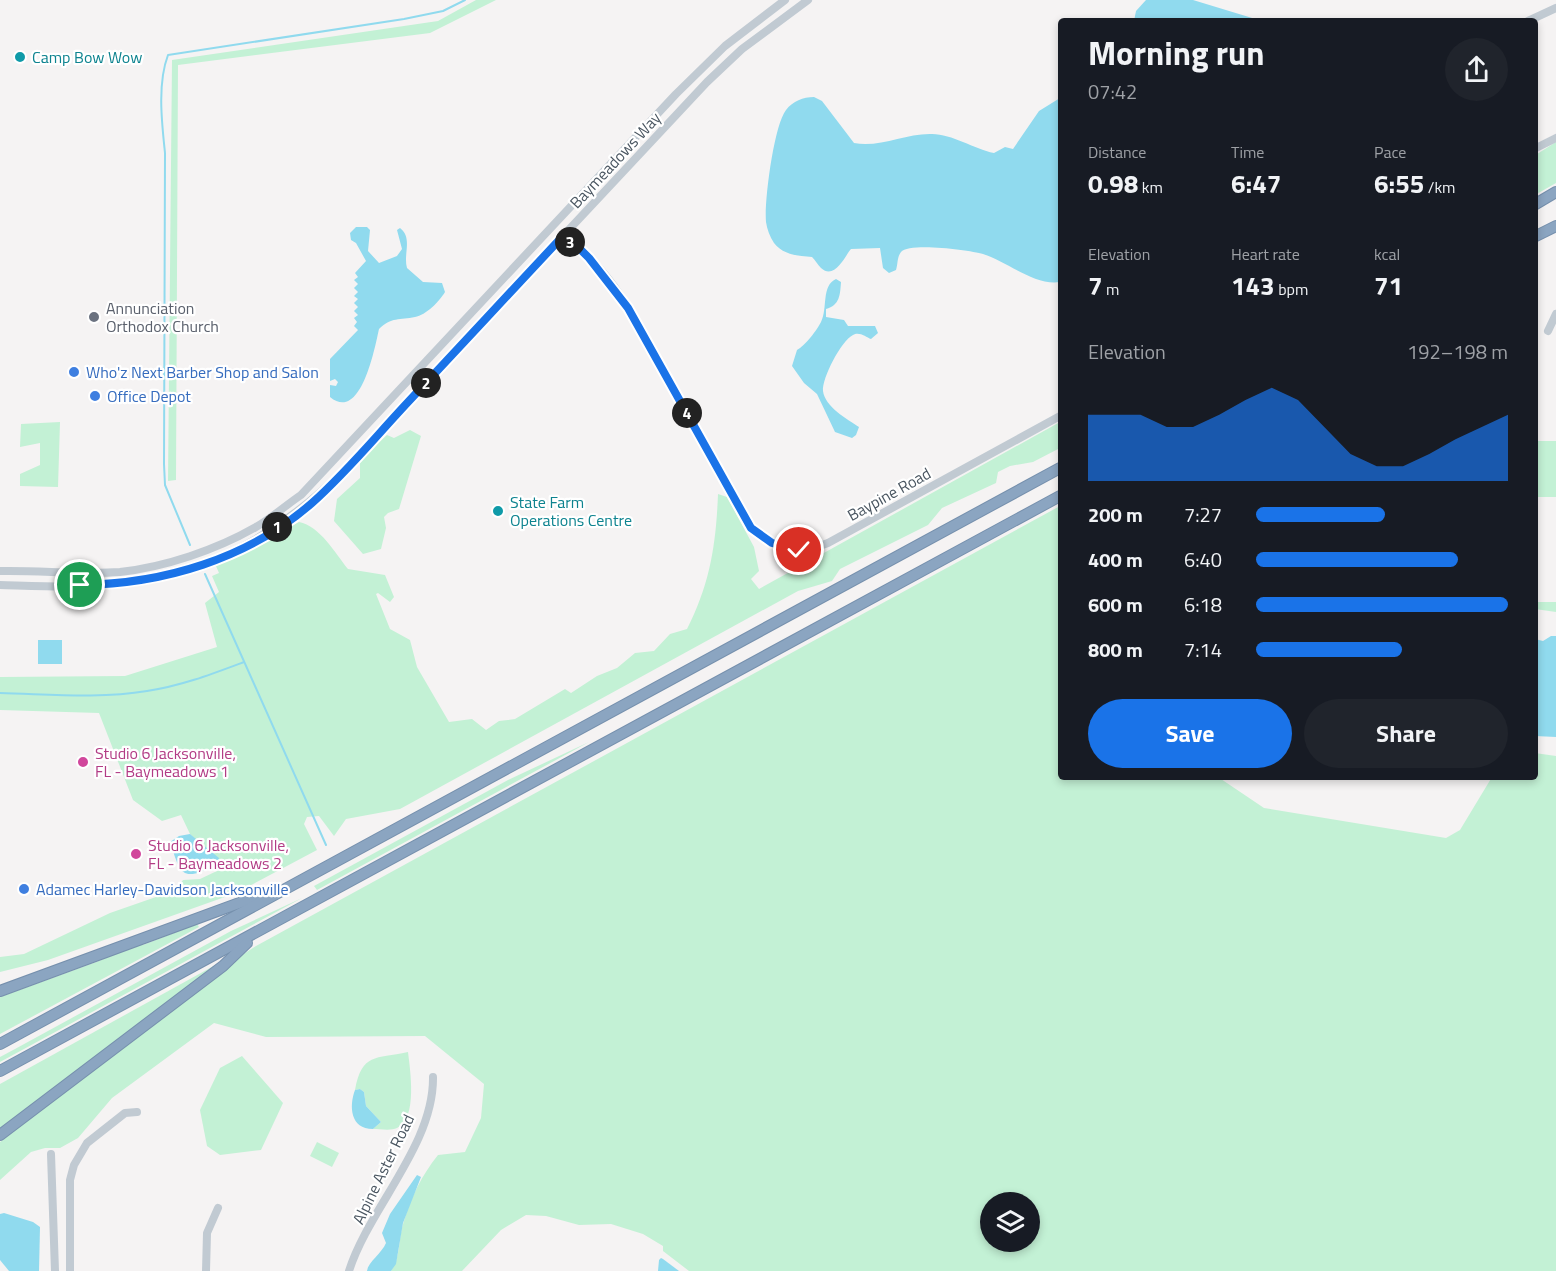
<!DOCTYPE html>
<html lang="en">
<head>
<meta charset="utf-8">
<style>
  :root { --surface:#171b24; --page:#20242c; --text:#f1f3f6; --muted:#9ea1a6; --accent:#1a73e8 }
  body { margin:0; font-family:"Titillium Web",sans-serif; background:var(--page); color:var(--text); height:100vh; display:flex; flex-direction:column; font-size:22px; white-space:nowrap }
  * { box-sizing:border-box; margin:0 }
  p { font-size:20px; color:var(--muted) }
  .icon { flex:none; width:33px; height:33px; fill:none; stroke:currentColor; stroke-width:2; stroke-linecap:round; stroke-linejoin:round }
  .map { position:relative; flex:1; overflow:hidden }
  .drawer { position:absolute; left:1058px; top:18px; width:480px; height:762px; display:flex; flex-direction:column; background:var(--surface); border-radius:6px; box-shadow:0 3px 9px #0003 }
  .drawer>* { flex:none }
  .buttons { position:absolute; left:980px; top:1192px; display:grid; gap:12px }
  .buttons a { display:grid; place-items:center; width:60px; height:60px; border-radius:50%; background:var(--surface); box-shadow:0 3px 9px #0003; font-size:30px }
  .pin { position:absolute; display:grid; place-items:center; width:51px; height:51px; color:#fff; margin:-26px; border:3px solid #fff; border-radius:50%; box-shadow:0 2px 6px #0007 }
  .km { position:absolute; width:30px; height:30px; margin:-15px; border-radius:50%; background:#222; color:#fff; font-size:16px; line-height:30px; text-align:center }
  .round { display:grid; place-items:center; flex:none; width:63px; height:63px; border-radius:32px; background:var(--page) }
  .overview { display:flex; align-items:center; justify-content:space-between; height:102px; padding:0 30px }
  h1 { font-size:33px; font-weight:700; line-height:45px }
  .figures { display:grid; grid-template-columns:repeat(3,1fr); gap:9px; height:102px; padding:6px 30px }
  .figures div { display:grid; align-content:center }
  .figures b { font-size:26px; font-weight:700 }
  .figures small { font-size:16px; font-weight:400 }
  .figures p { font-size:16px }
  .chart { height:168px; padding:12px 30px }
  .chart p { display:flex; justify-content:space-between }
  .chart svg { width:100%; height:108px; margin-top:6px; fill:var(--accent); opacity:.7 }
  .action { display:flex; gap:12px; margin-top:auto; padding:12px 30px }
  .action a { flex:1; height:69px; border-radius:36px; background:var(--accent); color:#fff; font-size:24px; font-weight:700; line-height:69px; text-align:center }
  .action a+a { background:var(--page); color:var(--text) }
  ul { padding:0 30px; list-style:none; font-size:20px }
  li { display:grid; grid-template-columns:96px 72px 1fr; align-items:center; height:45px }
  li i { height:15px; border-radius:8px; background:var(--accent) }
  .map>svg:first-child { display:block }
  .green { fill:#c3f1d5; fill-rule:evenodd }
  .water { fill:#90daee }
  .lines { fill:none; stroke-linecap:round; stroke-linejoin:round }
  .stream { stroke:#90daee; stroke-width:2 }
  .highway-casing { stroke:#7690ad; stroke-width:12 }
  .minor { stroke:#c1cad2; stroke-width:8 }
  .highway { stroke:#8ba5c1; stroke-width:10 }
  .route-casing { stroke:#fff; stroke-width:12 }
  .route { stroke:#1a73e8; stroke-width:8 }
  .culture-dot { fill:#0f9aa8; stroke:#fff; stroke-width:2 }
  .worship-dot { fill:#6b7280; stroke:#fff; stroke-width:2 }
  .shop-dot { fill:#3f7fe0; stroke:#fff; stroke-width:2 }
  .hotel-dot { fill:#d1479c; stroke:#fff; stroke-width:2 }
  .labels { text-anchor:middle; stroke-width:4.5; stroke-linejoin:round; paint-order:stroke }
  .culture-label { font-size:16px; fill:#0d838f; stroke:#fff; text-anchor:start }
  .street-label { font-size:16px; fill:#4a5661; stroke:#fff }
  .worship-label { font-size:16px; fill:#5b616d; stroke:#fff; text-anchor:start }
  .shop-label { font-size:16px; fill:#366cbe; stroke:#fff; text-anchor:start }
  .hotel-label { font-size:16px; fill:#b23c85; stroke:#fff; text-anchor:start }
</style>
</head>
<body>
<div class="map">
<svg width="1556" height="1271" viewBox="0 0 1556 1271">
  <rect width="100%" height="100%" fill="#f5f3f3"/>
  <g class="green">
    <path d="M476,0H496L430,33L178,65L176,480L168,481L172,60L438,21Z"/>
    <path d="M1556,142V183L1535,195L1534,156Z"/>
    <path d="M60,422L58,487L20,486V474L40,465V443L20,447L21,424Z"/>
    <path d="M1060,422V448L1033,462L1010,466L998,472L996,483L942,508L928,525L840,569L832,581L798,591L400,809L346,819L334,836L319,816L307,817L304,824L317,850L236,893L48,960L0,972V957L24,954L110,913L176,890L183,880L200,879L219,870L220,862L190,834L181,815L162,821L133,800L99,713L0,710V677L125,676L217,647L205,603L219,592L212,576L219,573L216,566L299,522C320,526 335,553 348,569L385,575L394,597L390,602L378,593L376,594L390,629L410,640L417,667L449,722L472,719L486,730L499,721L515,719L565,689L571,693L597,676L617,668L635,653L654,651L670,634L687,629C710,584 716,545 718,494L727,497L754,547L759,571L751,579L759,589Z"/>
    <path d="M410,430L421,436L399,509L388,513L384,517L386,528L381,549L363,554L334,521L337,499L360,478V460L387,435L394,438Z"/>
    <path d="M1534,441H1556V497H1535Z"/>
    <path d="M1060,506V777H1218L1264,808L1446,838L1460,830L1492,777H1534L1535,753L1556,756V1271H689L663,1251V1246L643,1234L611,1224L579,1225L546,1216L526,1215L501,1230L462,1271H391C401,1257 398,1238 404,1221C411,1197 422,1175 438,1155L465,1152L481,1118L484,1084L425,1036L266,1037L214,1023L112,1098L78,1138L60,1148H45L31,1152L0,1180V1142L228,964L256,946ZM990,1203H1029V1242H990Z"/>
    <path d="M1534,602H1556V612L1535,609Z"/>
    <path d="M589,742L317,890L314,886L508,780Z"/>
    <path d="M302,898L0,1062V1057L15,1049L231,931Z"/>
    <path d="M197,924L199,927L0,1034V997L99,961L140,943L143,945Z"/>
    <path d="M228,958L0,1131V1084Z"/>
    <path d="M408,1052C410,1069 418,1119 397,1128C391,1131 380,1129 373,1129L381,1122L366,1106L364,1092L360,1089L355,1090C362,1053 375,1059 408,1052Z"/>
    <path d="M242,1056L283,1103L261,1150L220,1155L207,1146L200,1110L220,1068Z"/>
    <path d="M317,1142L339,1153L332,1167L310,1156Z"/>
  </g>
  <g class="water">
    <path d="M1146,0H1193L1262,21H1134L1136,11Z"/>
    <path d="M814,97L822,101L854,143C880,148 906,133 932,134C952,134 974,149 994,153L1005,147L1013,149L1039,111L1060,98V282C1035,286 1008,262 983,254C970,250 909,242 901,252C897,257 898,264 896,270L889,273L883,268L880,248L851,249C846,254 835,281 821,268C818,265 815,260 812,257C799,256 783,255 774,243C770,237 767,229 766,222C764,202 774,125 786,110C793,101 803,97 814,97Z"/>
    <path d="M356,227H367L370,230L368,251L379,263L397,256L402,249L397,230L400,228C413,238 403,254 407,268L423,282L442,283L445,292C439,302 426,315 415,317C400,320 391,317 379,329C375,347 361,423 330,397V385L336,386L338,382L335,379L330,381V359L358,330L354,326L357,322L354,318L358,315L354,311L358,307L354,303L358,299L354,296L358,292L354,288L358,284L354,280L358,277L355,273L366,261L356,243L351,240L350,233Z"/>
    <path d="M836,279L841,282C840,295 840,305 826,309V317L844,320L848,326H875L878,333L871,339C866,337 859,331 853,335C841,341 822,378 823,391C825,407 847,419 859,427L856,435L852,438L835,432L817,394L804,383L792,366L797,350C805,346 817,330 821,322C828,308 821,286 836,279Z"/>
    <path d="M1551,636H1556V737L1535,736V639L1543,641Z"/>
    <rect x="38" y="640" width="24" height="24"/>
    <path d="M190,834L219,858L218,864C181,883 181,875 170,842L179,836Z"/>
    <path d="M360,1089L364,1092L366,1106L381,1122L373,1129C350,1129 349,1106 355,1090Z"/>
    <path d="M417,1175L421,1177L403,1223L396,1264L391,1271H367C368,1262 382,1253 386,1243L382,1233L390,1214Z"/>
    <path d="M4,1213L33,1222L40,1227L39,1271H9L0,1260V1214Z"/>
    <path d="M661,1258L663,1259L679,1271H658L659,1260Z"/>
  </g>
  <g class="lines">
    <g class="stream">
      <path d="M190,545L165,485L164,464L165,153C162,124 157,84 168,55L404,19L443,11L465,0"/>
      <path d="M205,574L326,845"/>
      <path d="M0,693C48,694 99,699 147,691C181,686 212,674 244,662"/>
    </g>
    <defs>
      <g id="highway">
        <path d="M1534,205L1556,192"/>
        <path d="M1534,237L1556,226"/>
        <path d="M0,991L269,892"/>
        <path d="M0,1044L1060,468"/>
        <path d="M0,1071L1060,496"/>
        <path d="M0,1135L223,966L247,943"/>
      </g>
    </defs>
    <use href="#highway" class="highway-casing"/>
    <g class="minor">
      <path d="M1528,21L1556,8"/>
      <path d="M1534,149L1556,138"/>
      <path d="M562,237C614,265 651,347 678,398C701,439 724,480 746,522C766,548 798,555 828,543L1060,416"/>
      <path d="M1548,331L1556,314"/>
      <path d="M0,571C40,570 80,575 120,572C165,567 216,550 256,527C272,518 286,505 301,495L676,94L725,46L785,0"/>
      <path d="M0,585C39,586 80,588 119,584C209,576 282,532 345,469L707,82L742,49L808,0"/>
      <path d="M51,1154L55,1271"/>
      <path d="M70,1271V1180L74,1165L87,1143L125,1113L137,1112"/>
      <path d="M206,1271L207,1233L218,1208"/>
      <path d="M349,1271C369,1208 434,1145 433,1077"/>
    </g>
    <use href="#highway" class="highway"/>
  </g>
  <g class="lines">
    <defs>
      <path id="route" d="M80,585C163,584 248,559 312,503C347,472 377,435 409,401C460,346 511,292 562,237L574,243L589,258L628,308L751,528L772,543L799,550"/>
    </defs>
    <use href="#route" class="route-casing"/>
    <use href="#route" class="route"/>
  </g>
  <g class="culture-dot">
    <circle cx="20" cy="57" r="6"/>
    <circle cx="498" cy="511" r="6"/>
  </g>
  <circle class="worship-dot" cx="94" cy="317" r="6"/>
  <g class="shop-dot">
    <circle cx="74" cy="372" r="6"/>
    <circle cx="95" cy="396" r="6"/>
    <circle cx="24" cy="889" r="6"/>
  </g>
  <g class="hotel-dot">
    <circle cx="83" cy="762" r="6"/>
    <circle cx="136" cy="854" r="6"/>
  </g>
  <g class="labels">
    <g class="culture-label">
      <text x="32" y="63">Camp Bow Wow</text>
      <text x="510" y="508">State Farm<tspan x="510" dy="18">Operations Centre</tspan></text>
    </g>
    <g class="street-label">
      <text transform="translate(615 160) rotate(-47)" y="6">Baymeadows Way</text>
      <text transform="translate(889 494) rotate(-29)" y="6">Baypine Road</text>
      <text transform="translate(383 1169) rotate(-64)" y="6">Alpine Aster Road</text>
    </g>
    <g class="worship-label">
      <text x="106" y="314">Annunciation<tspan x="106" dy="18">Orthodox Church</tspan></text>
    </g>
    <g class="shop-label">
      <text x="86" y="378">Who'z Next Barber Shop and Salon</text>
      <text x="107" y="402">Office Depot</text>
      <text x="36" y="895">Adamec Harley-Davidson Jacksonville</text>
    </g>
    <g class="hotel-label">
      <text x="95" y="759">Studio 6 Jacksonville,<tspan x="95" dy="18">FL - Baymeadows 1</tspan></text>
      <text x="148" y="851">Studio 6 Jacksonville,<tspan x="148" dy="18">FL - Baymeadows 2</tspan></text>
    </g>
  </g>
</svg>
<div class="buttons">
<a><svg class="icon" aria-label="layers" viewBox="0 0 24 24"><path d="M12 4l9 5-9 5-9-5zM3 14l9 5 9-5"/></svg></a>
</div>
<div class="pin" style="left:80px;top:585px;background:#1e9e55"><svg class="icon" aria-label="arrive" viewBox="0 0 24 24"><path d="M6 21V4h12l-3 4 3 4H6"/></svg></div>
<div class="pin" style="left:799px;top:550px;background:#d93025"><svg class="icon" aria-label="check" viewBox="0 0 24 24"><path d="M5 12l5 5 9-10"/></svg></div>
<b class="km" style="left:277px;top:527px">1</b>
<b class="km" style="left:426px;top:383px">2</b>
<b class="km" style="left:570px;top:242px">3</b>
<b class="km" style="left:687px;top:413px">4</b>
<section class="drawer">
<div class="overview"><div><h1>Morning run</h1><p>07:42</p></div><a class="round"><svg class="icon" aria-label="share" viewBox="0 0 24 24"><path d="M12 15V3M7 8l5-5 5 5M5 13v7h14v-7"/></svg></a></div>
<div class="figures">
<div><p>Distance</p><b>0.98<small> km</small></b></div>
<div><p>Time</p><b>6:47</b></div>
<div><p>Pace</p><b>6:55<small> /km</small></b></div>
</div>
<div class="figures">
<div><p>Elevation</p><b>7<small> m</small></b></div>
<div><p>Heart rate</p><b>143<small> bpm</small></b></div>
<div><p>kcal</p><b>71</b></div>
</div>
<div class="chart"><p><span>Elevation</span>192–198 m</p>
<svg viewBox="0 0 160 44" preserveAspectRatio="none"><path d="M0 44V17L10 17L20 17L30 22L40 22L50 17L60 11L70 6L80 11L90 22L100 33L110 38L120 38L130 33L140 27L150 22L160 17V44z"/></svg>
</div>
<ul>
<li><b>200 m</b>7:27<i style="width:51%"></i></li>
<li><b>400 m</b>6:40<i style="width:80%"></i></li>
<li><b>600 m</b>6:18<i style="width:100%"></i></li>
<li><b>800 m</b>7:14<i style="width:58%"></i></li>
</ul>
<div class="action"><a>Save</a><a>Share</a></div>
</section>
</div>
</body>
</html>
